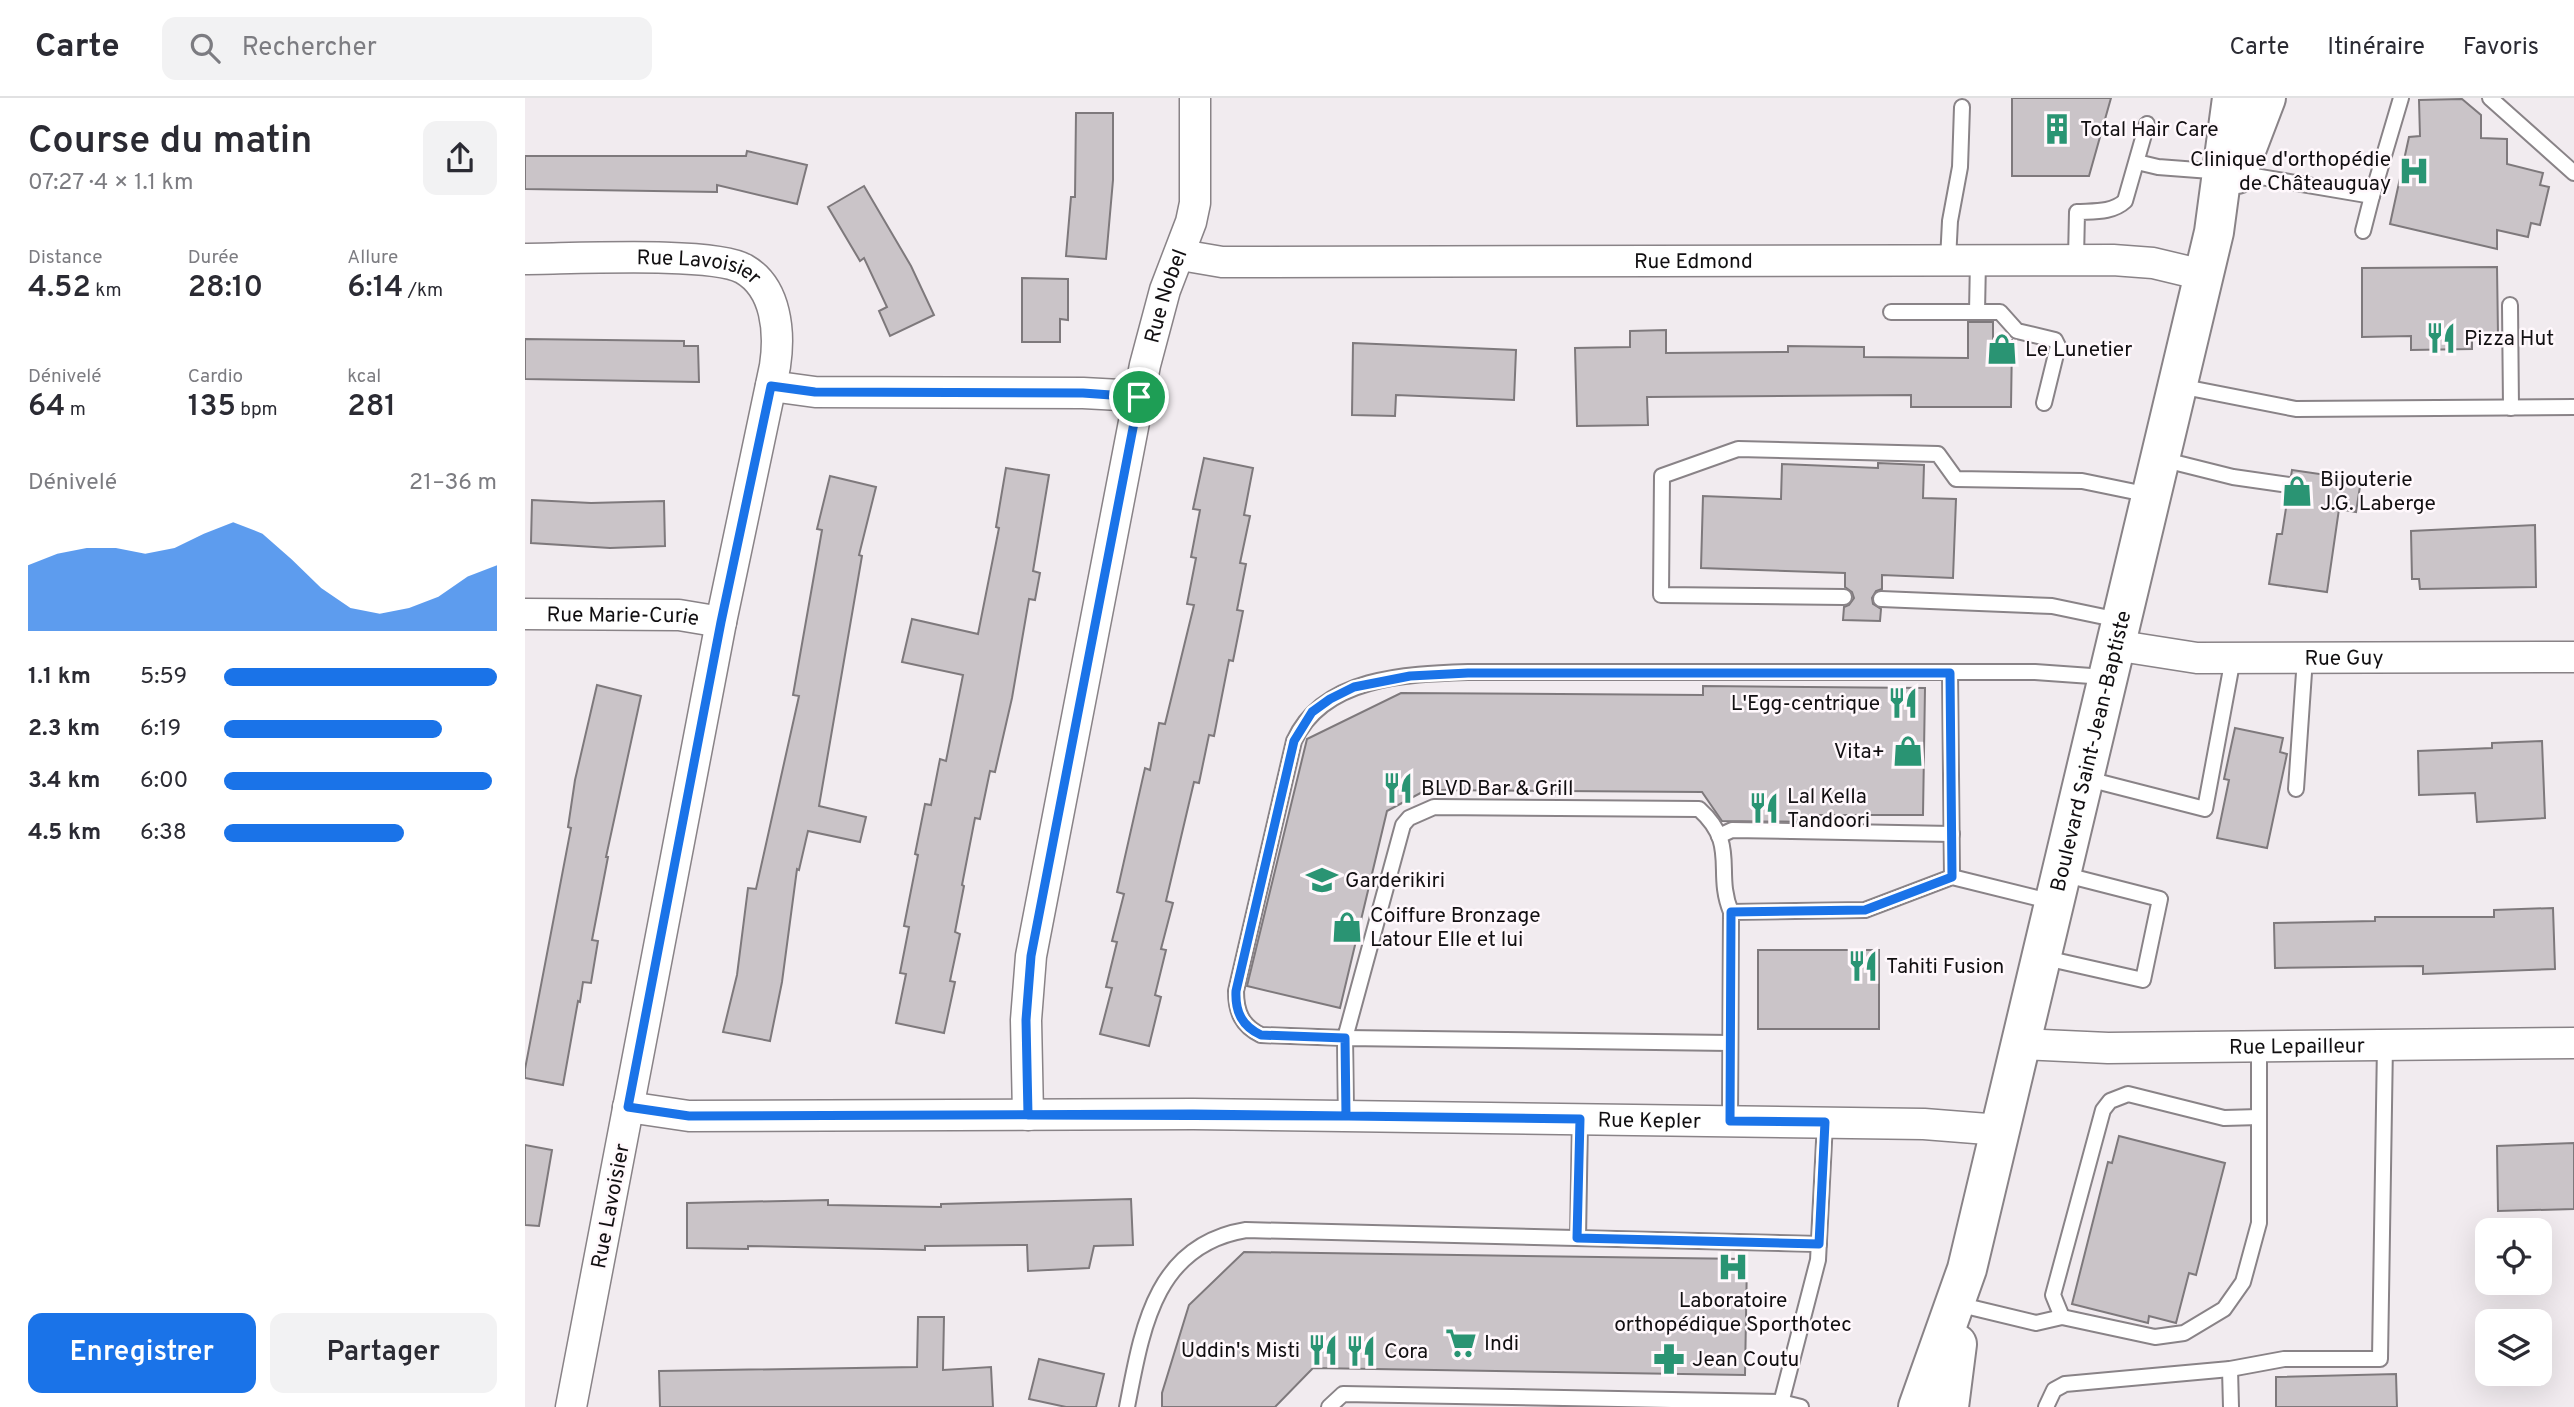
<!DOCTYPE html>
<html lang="fr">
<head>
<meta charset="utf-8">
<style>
  :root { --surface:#fff; --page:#f2f2f3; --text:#2b2b33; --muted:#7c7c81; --line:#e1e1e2; --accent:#1a73e8 }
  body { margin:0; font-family:Overpass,sans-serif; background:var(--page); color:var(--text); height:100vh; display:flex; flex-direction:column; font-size:26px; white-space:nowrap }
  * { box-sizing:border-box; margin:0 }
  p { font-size:23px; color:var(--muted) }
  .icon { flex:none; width:38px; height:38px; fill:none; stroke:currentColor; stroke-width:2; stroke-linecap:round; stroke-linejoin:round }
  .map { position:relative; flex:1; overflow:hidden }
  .details { display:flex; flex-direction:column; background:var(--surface); width:525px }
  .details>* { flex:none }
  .controls { position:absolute; left:1950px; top:1120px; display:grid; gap:14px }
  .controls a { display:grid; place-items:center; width:77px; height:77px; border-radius:14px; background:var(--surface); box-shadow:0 7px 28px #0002; font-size:35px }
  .pin { position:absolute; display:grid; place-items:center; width:60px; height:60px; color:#fff; margin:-30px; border:4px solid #fff; border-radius:50%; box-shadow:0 2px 7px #0007 }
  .round { display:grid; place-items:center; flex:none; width:74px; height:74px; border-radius:14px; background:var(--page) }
  .headline { display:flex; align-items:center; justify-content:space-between; height:119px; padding:0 28px }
  h1 { font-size:38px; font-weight:600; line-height:52px }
  .metrics { display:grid; grid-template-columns:repeat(3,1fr); gap:10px; height:119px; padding:7px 28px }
  .metrics div { display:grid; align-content:center }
  .metrics b { font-size:30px; font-weight:600 }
  .metrics small { font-size:19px; font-weight:400 }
  .metrics p { font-size:19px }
  .chart { height:196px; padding:14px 28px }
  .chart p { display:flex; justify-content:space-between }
  .chart svg { width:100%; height:126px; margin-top:7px; fill:var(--accent); opacity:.7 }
  .cta { display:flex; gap:14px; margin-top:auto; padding:14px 28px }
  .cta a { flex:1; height:80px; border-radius:14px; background:var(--accent); color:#fff; font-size:28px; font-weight:600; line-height:80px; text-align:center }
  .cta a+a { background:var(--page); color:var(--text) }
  ul { padding:0 28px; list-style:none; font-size:23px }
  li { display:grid; grid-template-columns:112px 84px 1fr; align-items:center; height:52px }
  li i { height:18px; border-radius:9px; background:var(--accent) }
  header { display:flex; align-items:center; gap:42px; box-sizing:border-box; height:98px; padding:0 35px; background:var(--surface); border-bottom:2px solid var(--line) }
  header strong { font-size:33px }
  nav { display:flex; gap:38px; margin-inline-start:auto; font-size:24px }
  .search { width:490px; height:63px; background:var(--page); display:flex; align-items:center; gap:18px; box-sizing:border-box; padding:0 24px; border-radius:14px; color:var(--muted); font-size:26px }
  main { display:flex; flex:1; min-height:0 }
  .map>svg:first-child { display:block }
  .building { fill:#cac4c8; stroke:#7e797c; stroke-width:2 }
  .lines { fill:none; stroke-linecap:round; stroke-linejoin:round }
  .lane-casing { stroke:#898387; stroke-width:18 }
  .street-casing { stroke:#898387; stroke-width:33 }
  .highway-casing { stroke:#898387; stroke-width:42 }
  .lane { stroke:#fff; stroke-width:14 }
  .street { stroke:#fff; stroke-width:30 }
  .highway { stroke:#fff; stroke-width:38 }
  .route-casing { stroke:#fff; stroke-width:14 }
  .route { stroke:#1a73e8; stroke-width:9 }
  .labels { text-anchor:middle; stroke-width:5; stroke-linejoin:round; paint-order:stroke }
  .poi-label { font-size:21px; fill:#110f11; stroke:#fff8fc; text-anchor:start }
  .street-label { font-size:21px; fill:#110f11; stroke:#fff8fc }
</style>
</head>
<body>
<header>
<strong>Carte</strong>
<div class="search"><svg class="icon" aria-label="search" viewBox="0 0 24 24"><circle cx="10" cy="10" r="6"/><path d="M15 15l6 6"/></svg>Rechercher</div>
<nav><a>Carte</a><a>Itinéraire</a><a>Favoris</a></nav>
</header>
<main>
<section class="details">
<div class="headline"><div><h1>Course du matin</h1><p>07:27 · 4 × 1.1 km</p></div><a class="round"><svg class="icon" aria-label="share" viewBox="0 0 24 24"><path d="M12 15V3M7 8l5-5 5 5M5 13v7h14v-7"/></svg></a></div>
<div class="metrics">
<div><p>Distance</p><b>4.52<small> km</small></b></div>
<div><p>Durée</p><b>28:10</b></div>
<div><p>Allure</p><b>6:14<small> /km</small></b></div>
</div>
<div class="metrics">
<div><p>Dénivelé</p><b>64<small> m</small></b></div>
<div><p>Cardio</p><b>135<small> bpm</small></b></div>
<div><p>kcal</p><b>281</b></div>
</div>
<div class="chart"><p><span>Dénivelé</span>21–36 m</p>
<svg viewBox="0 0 160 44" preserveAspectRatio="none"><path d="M0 44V21L10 17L20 15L30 15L40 17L50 15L60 10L70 6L80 10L90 19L100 29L110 36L120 38L130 36L140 32L150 25L160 21V44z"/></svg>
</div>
<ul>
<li><b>1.1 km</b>5:59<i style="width:100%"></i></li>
<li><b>2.3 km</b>6:19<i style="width:80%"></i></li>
<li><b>3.4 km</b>6:00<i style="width:98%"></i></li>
<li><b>4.5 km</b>6:38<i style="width:66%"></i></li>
</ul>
<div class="cta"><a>Enregistrer</a><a>Partager</a></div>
</section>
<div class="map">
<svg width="2049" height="1309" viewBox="0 0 2049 1309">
  <rect width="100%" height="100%" fill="#f1ebef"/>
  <g class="building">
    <path d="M1487,0H1586L1564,78H1487Z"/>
    <path d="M1937,1L1956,17V40L1982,41V66L2018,75L2015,87L2024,89L2015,127L2006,125L2003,139L1972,132V151L1865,126L1884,39L1895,38L1894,2Z"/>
    <path d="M551,15H588V82L581,161L541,158L546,99H550Z"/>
    <path d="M222,53L282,67L272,106L192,87V94L0,91V58H221Z"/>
    <path d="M339,88L386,168L409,217L365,238L354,213L362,209L339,160L335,163L303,109Z"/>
    <path d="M1972,169L1973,237L1947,238V251L1886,252V238L1837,239V170Z"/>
    <path d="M497,180L543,181V222L535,221V244H497Z"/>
    <path d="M1443,224H1468V243L1487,242L1486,309H1386V297L1122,299L1123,327L1052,328L1050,250L1105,249V233L1141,232V255L1263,254V248L1339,249V259L1443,260Z"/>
    <path d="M0,241L159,243V248H173L174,284L0,281Z"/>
    <path d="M828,245L991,252L989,302L871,297L870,318L827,317Z"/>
    <path d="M679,360L728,370L719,417L725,418L715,465L721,466L712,512L718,513L708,563L704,562L689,638L684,637L674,685L669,684L641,803L648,805L636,851L641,852L630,897L636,899L624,948L575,936L587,890L581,889L592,844L587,843L599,796L592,794L620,670L625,672L634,625L640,626L669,507L662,506L671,460L666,459L675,412L668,411Z"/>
    <path d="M1353,365L1399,367L1398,400L1431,401L1428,480L1357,477V491L1351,493L1347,500L1348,506L1356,511L1355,523L1318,522L1319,509L1324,507L1329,500L1327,494L1320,489V475L1176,470L1178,398L1256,401L1257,366L1353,370Z"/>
    <path d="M481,370L524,377L508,473L515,475L510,502L504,501L487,600L470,674L465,673L455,721L450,720L437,787L439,788L430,834L435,836L425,883L430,884L419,935L371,925L381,876L375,875L384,829L379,828L393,757L390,756L400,706L406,707L415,661L421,663L438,577L377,564L387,521L453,536L474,430L471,429Z"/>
    <path d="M1767,372L1836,382L1831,414L1814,411L1802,494L1744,486L1752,436H1757L1763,397L1773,389V383L1766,378Z"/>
    <path d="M305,378L351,389L334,457L337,458L294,708L341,719L335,744L283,733L274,772L272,771L257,884L245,943L198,934L212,877L223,790L231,791L274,598L268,597L297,432L292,431Z"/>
    <path d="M7,402L66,405L139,403L140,448L85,450L6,445Z"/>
    <path d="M2010,427L2011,489L1895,491L1894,481H1887L1886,433Z"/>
    <path d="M72,587L116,598L81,759H83L67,842L73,843L66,885L58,884L55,904L53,903L38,987L0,980V971L46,730L43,729L50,682Z"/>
    <path d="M1178,588L1400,590L1398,717H1289V724L1197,723L1177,694L901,692L862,713L815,910L722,888L782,641L876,595L1178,597Z"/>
    <path d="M1710,630L1758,640L1755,654L1762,656L1742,750L1692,740L1704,682L1699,681Z"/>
    <path d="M2017,643L2020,720L1952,724L1950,695L1894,697L1893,653L1967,650V645Z"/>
    <path d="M2028,810L2030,871L1898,876V868L1750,870L1749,825L1850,823V819H1969V812Z"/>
    <rect x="1233" y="852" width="121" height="79"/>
    <path d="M1594,1038L1700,1065L1671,1177L1664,1175L1651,1225L1624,1218L1623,1225L1547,1206L1583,1064L1587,1065Z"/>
    <path d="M2049,1045V1111L1973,1113L1972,1048Z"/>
    <path d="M0,1047L27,1052L14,1128L0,1127Z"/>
    <path d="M606,1101L608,1147L569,1148L564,1170L503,1173L502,1147L400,1148V1152L223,1148V1151L162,1150V1105L303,1102V1107L416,1109V1106Z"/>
    <path d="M719,1154L1222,1161L1220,1277L788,1270L750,1309H637V1295L664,1207Z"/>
    <path d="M393,1219H419L418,1272L466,1269L468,1309H135L134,1273L392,1269Z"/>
    <path d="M514,1261L579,1276L571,1309H541L504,1301Z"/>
    <path d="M1871,1276L1872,1309H1751V1279Z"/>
  </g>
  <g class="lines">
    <defs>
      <g id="lane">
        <path d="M1965,0L2049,75"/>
        <path d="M1612,64L1633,69L1712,75L1847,98L1876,0"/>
        <path d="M1838,133L1847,98"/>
        <path d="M1551,161L1552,114C1569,113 1587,115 1600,103L1622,26"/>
        <path d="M1423,162L1425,123L1435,69L1437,9"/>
        <path d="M1453,162L1452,214H1475L1492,233L1530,242L1533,248L1519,305"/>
        <path d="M1985,207L1986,310"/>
        <path d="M1366,214H1452"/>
        <path d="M1654,288L1771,311L2049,309"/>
        <path d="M1636,361L1708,379L1764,387"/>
        <path d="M1319,499L1136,497L1137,378L1213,351L1413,356L1431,381L1557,383L1625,397"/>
        <path d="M1356,501L1527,508L1594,522"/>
        <path d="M1425,575L1427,779"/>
        <path d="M1559,680L1680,711L1708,560"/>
        <path d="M1771,691L1780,560"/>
        <path d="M1194,738L1207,732L1427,736"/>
        <path d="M1206,814C1189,773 1214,747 1174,711L909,709L884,720L878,727L820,940L736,937C717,928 711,914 711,893L769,643C798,579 881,576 943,574H1510L1580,579"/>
        <path d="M1516,859L1618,882L1635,801L1537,776"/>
        <path d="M821,1018L820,940L1205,945"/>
        <path d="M1205,1023L1206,814L1340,812L1427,779L1528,804"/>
        <path d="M1053,1140L1055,1021"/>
        <path d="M1432,1206L1511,1225L1537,1219L1630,1239L1659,1235L1699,1211L1718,1184L1734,1125V948"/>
        <path d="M1537,1219L1528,1197L1578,1012L1585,1003L1603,996L1699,1020L1734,1019"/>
        <path d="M1705,1271L1706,1309"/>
        <path d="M602,1309C617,1232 629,1147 721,1132L1294,1146"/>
        <path d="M804,1309L818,1296L1256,1304L1276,1309"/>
        <path d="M1255,1309L1293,1162L1300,1024"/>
        <path d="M1521,1309L1529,1292L1540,1286L1705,1271L1759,1261H1855L1860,946"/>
      </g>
      <g id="street">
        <path id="s1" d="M656,157L697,164L1588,162L1628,165L1678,177"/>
        <path id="s2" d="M0,161C43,161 189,153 219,171C252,190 255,235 250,268L196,524L46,1309"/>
        <path d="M246,288L290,294L558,295L614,298"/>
        <path id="s3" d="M0,516L154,517L196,524"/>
        <path id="s4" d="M1589,547L1672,560L2049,559"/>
        <path id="s5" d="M1494,946L1583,950L2049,945"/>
        <path id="s6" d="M103,1009L164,1018L668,1016L1399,1026L1475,1032"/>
        <path id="s7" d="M503,1017L501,922L506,858L620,267L640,192L666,124L670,105V0"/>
      </g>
      <g id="highway">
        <path d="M1712,76L1741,0"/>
        <path id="s8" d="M1393,1309L1442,1171L1689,134L1707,0"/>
        <path d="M1424,1309L1432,1246"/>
      </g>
    </defs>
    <use href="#lane" class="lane-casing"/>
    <use href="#street" class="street-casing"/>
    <use href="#highway" class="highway-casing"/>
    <use href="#lane" class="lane"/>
    <use href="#street" class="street"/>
    <use href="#highway" class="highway"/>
  </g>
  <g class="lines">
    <defs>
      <path id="route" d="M614,299L558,295L290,294L246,288L196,524L103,1009L164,1018L668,1016L1055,1021L1052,1140L1294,1146L1300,1024L1205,1023L1206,814L1340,812L1427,779L1425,575H943L885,578L829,589L805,601L787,614L769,643L711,893C710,914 717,928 736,937L820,940L821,1018L503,1017L501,922L506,858L614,299"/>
    </defs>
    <use href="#route" class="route-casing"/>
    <use href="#route" class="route"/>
  </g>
  <defs>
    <symbol id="building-bare" viewBox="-9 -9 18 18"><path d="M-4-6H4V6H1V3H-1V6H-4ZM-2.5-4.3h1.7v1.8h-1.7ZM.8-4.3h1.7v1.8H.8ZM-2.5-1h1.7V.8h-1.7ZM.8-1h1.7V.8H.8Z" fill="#2a9473" stroke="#fff8fc" stroke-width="2.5" paint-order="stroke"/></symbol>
    <symbol id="hospital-bare" viewBox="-9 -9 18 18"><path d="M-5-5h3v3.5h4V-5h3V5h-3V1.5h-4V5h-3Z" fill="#2a9473" stroke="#fff8fc" stroke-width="2.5" paint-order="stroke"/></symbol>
    <symbol id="restaurant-bare" viewBox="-9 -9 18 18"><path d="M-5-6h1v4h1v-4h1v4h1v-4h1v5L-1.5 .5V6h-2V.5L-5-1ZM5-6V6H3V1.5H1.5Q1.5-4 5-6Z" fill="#2a9473" stroke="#fff8fc" stroke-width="2.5" paint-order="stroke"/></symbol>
    <symbol id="shop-bare" viewBox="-9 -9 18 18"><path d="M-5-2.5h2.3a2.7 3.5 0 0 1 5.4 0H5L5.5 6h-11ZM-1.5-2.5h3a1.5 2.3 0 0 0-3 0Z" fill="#2a9473" stroke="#fff8fc" stroke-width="2.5" paint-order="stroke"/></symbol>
    <symbol id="school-bare" viewBox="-9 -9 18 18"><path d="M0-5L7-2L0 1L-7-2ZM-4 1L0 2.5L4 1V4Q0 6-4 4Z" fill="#2a9473" stroke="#fff8fc" stroke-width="2.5" paint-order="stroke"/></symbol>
    <symbol id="supermarket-bare" viewBox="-9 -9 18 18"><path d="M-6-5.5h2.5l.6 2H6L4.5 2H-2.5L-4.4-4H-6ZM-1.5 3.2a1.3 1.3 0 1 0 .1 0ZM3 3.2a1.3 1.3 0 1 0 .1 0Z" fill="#2a9473" stroke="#fff8fc" stroke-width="2.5" paint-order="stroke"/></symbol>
    <symbol id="pharmacy-bare" viewBox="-9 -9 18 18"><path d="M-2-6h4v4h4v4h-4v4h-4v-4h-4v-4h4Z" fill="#2a9473" stroke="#fff8fc" stroke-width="2.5" paint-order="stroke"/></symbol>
  </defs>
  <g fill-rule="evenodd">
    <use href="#building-bare" x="1510" y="9" width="44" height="44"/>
    <use href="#hospital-bare" x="1867" y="51" width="44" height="44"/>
    <use href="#restaurant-bare" x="1894" y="218" width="44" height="44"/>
    <use href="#shop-bare" x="1455" y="229" width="44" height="44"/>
    <use href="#shop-bare" x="1750" y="371" width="44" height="44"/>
    <use href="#restaurant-bare" x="1356" y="583" width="44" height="44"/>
    <use href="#shop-bare" x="1361" y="631" width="44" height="44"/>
    <use href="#restaurant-bare" x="851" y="668" width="44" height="44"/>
    <use href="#restaurant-bare" x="1217" y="688" width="44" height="44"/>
    <use href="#school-bare" x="775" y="760" width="44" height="44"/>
    <use href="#shop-bare" x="800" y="807" width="44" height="44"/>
    <use href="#restaurant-bare" x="1316" y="846" width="44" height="44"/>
    <use href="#hospital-bare" x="1186" y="1147" width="44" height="44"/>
    <use href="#supermarket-bare" x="914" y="1223" width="44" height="44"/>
    <use href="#restaurant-bare" x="776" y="1230" width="44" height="44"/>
    <use href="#restaurant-bare" x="814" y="1231" width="44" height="44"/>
    <use href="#pharmacy-bare" x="1122" y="1239" width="44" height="44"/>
  </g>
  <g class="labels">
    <g class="poi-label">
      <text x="1555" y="38">Total Hair Care</text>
      <text x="1866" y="68" text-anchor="end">Clinique d'orthopédie<tspan x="1866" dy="24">de Châteauguay</tspan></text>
      <text x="1939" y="247">Pizza Hut</text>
      <text x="1500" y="258">Le Lunetier</text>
      <text x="1795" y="388">Bijouterie<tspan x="1795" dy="24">J.G. Laberge</tspan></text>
      <text x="1355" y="612" text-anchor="end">L'Egg-centrique</text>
      <text x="1360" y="660" text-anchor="end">Vita+</text>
      <text x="896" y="697">BLVD Bar &amp; Grill</text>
      <text x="1262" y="705">Lal Kella<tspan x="1262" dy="24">Tandoori</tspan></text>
      <text x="820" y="789">Garderikiri</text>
      <text x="845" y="824">Coiffure Bronzage<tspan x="845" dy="24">Latour Elle et lui</tspan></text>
      <text x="1361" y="875">Tahiti Fusion</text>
      <text x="1208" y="1209" text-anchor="middle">Laboratoire<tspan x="1208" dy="24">orthopédique Sporthotec</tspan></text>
      <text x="959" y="1252">Indi</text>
      <text x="775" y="1259" text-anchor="end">Uddin's Misti</text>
      <text x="859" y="1260">Cora</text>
      <text x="1167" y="1268">Jean Coutu</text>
    </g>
    <g class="street-label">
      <text dy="7" stroke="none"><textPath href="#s1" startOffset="513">Rue Edmond</textPath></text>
      <text dy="7" stroke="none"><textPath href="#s2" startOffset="175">Rue Lavoisier</textPath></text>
      <text dy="7" stroke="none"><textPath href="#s7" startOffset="833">Rue Nobel</textPath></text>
      <text dy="7" stroke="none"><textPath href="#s3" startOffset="98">Rue Marie-Curie</textPath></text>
      <text dy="7" stroke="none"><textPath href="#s4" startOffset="231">Rue Guy</textPath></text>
      <text dy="7" stroke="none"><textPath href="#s8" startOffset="679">Boulevard Saint-Jean-Baptiste</textPath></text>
      <text dy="7" stroke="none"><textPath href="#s5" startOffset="278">Rue Lepailleur</textPath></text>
      <text dy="7" stroke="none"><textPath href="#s6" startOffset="1022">Rue Kepler</textPath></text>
      <text transform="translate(85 1108) rotate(-79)" y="7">Rue Lavoisier</text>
    </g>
  </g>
</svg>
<div class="controls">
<a><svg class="icon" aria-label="locate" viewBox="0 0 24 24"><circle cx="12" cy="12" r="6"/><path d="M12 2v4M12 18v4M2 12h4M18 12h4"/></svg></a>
<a><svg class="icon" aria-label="layers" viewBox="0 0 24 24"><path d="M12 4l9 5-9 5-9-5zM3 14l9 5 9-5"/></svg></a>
</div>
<div class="pin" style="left:614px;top:299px;background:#1e9e55"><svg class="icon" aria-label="arrive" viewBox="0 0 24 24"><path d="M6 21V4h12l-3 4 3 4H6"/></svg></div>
</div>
</main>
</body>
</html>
